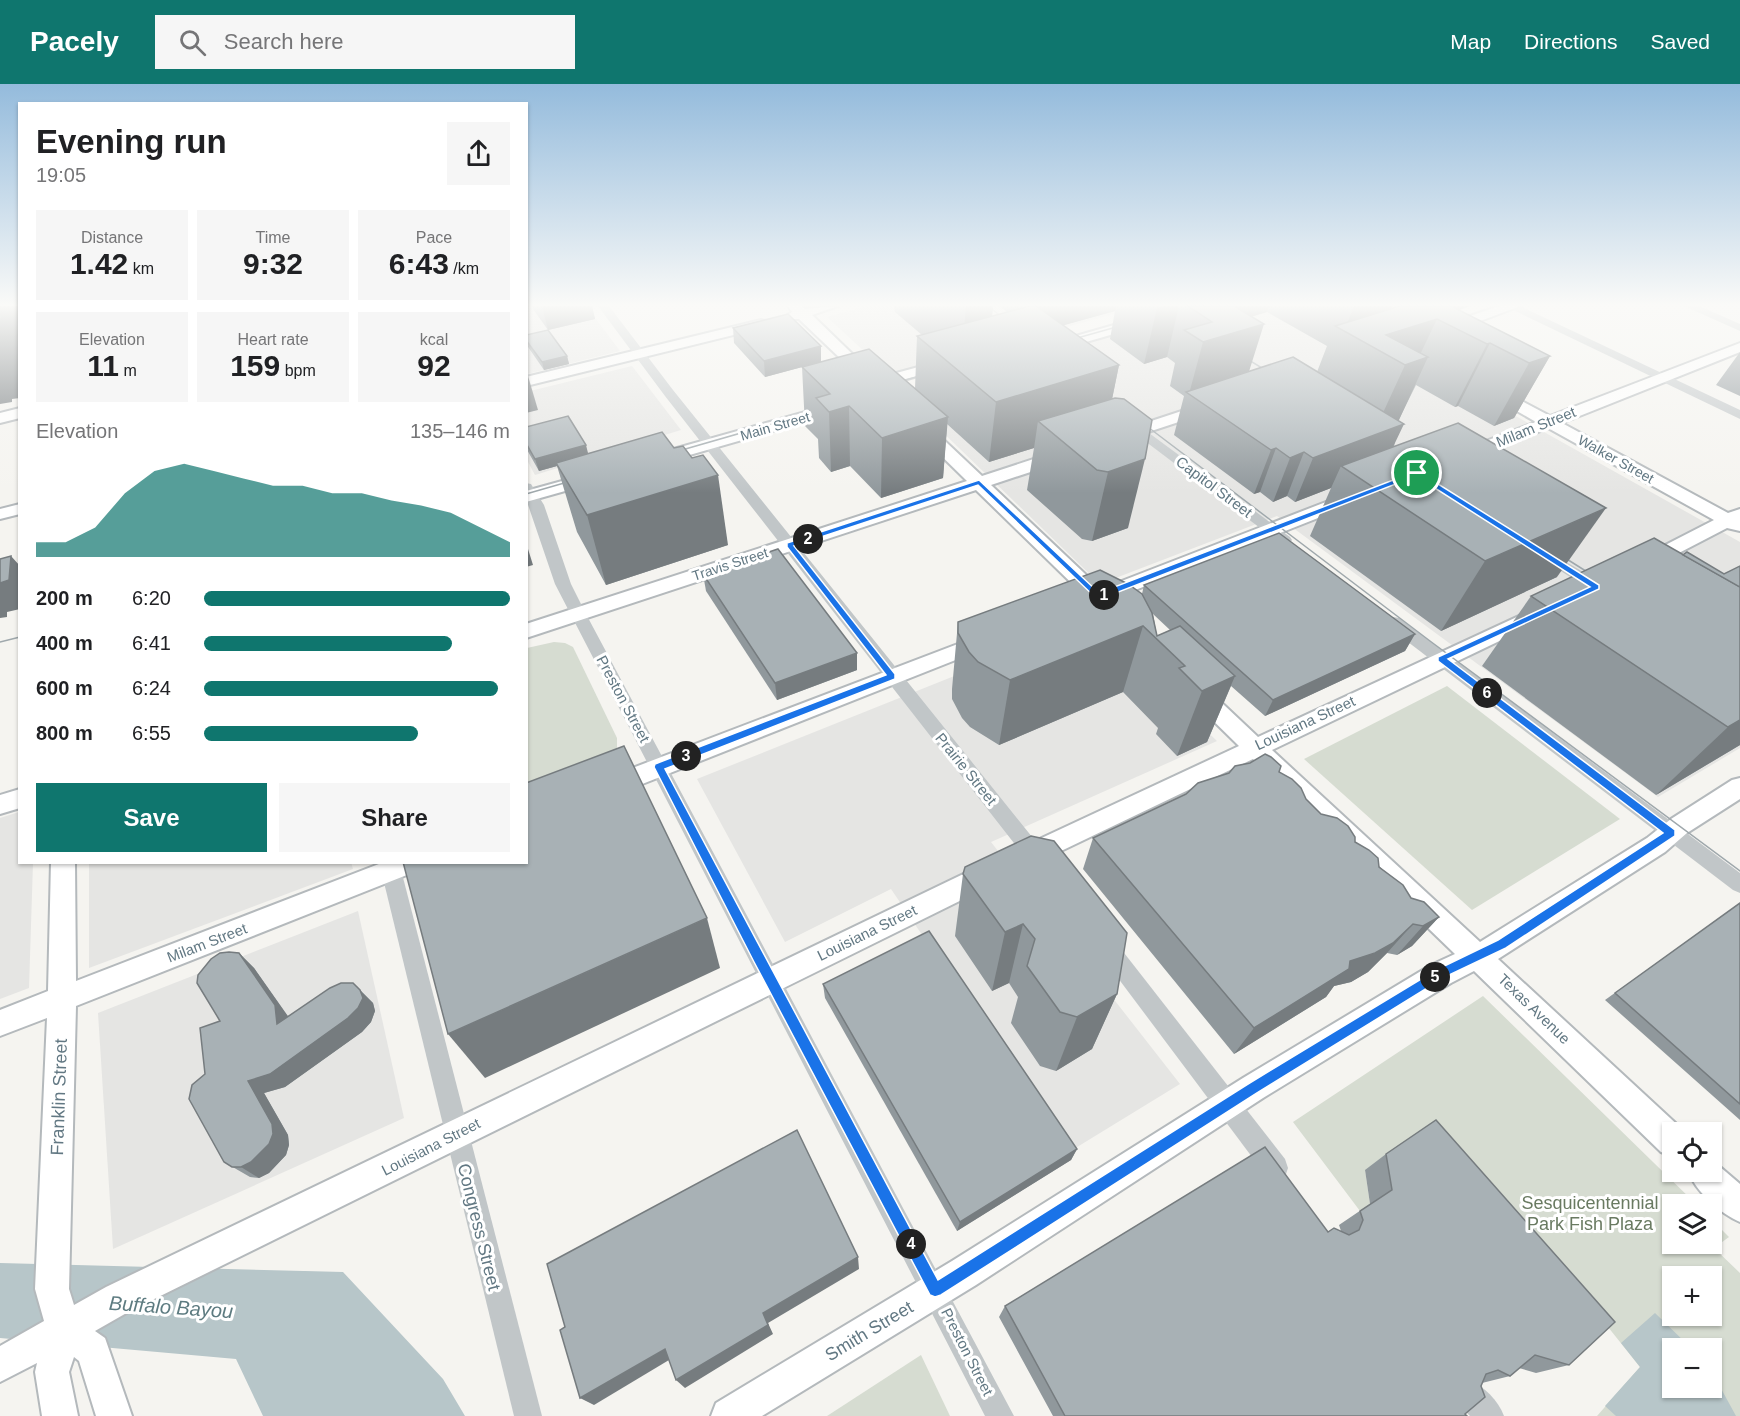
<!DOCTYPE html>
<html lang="en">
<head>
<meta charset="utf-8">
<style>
  :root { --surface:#fff; --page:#f6f6f6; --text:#202124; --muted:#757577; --accent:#0f766e }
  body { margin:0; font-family:Arial,sans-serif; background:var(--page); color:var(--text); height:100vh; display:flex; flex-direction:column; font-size:22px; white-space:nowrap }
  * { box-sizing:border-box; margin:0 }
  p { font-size:20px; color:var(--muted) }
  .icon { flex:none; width:33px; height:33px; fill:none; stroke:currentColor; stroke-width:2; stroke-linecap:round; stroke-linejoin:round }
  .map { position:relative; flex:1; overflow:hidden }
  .panel { position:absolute; left:18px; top:18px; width:510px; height:762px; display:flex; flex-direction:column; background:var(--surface); border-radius:0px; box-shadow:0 2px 4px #0004 }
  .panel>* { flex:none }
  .controls { position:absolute; left:1662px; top:1038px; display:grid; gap:12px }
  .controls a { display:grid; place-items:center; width:60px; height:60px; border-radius:0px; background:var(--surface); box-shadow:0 2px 4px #0004; font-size:30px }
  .pin { position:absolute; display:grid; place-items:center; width:51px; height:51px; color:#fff; margin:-26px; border:3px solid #fff; border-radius:50%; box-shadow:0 2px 6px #0007 }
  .km { position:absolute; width:30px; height:30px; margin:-15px; border-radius:50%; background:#222; color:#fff; font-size:16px; line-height:30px; text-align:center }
  .round { display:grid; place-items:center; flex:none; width:63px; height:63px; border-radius:0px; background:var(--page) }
  .head { display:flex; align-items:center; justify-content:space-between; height:102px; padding:0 18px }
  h1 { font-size:33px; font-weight:800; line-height:45px }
  .metrics { display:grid; grid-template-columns:repeat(3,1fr); gap:9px; height:102px; padding:6px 18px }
  .metrics div { display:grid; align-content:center; border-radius:0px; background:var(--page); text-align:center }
  .metrics b { font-size:30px; font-weight:800 }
  .metrics small { font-size:16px; font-weight:400 }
  .metrics p { font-size:16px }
  .chart { height:168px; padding:12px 18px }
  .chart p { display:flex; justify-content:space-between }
  .chart svg { width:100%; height:108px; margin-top:6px; fill:var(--accent); opacity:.7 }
  .button { display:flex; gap:12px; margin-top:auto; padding:12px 18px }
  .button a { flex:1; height:69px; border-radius:0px; background:var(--accent); color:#fff; font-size:24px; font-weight:800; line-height:69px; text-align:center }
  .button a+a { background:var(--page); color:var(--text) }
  ul { padding:0 18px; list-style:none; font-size:20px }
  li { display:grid; grid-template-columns:96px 72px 1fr; align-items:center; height:45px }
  li i { height:15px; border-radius:8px; background:var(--accent) }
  header { display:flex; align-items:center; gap:36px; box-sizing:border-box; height:84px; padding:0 30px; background:var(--accent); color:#fff }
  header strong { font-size:28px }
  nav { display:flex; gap:33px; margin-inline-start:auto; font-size:21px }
  .search { width:420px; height:54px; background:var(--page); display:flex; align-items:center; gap:15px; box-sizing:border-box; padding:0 21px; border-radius:0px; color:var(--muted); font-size:22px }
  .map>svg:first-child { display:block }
  .built { fill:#e5e5e3 }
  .green { fill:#d6dcd1; fill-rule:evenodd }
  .water { fill:#b7c6c9 }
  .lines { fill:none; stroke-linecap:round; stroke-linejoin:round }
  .major-casing { stroke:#b4b9bc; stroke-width:4 }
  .minor { fill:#c1c6c8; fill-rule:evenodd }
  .major { fill:#fff; fill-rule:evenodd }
  .tram { stroke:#9fa8ac; stroke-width:1.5 }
  .wall { fill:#90989c; fill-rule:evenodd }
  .shaded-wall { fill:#767c7f }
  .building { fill:#a8b1b5; stroke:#767c7f; stroke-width:1.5 }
  .route { fill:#1a73e8; stroke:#fff; stroke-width:1.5; fill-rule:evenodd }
  .labels { text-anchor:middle; stroke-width:6; stroke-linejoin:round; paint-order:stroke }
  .far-street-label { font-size:14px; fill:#627883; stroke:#fff }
  .street-label { font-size:15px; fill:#627883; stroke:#fff }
  .near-street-label { font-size:18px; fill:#627883; stroke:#fff }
  .near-park-label { font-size:18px; fill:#697a61; stroke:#fff }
  .near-water-label { font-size:20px; font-style:italic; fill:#5d7b80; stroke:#fff }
</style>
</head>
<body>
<header>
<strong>Pacely</strong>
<div class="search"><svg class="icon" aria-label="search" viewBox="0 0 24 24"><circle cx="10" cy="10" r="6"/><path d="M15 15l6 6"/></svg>Search here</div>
<nav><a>Map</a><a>Directions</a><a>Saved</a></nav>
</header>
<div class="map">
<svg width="1740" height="1332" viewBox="0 0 1740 1332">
  <rect width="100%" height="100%" fill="#f5f4f0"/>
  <g class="built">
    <path d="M539,222H586L620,267L527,290L526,225Z"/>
    <path d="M866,222H1142L891,292L827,233Z"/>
    <path d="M1211,222H1320L1740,458V664L1658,713L1277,432L1100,500L904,311Z"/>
    <path d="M632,282L681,346L535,391L527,376L526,308Z"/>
    <path d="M1092,537L1217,657L991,758L1180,1000L1069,1068L891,805L785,858L697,695Z"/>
    <path d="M19,728L20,778L33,779L29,904L0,915V734Z"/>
    <path d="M351,778L353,785L89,884V779Z"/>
    <path d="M358,827L404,1034L113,1165L98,929Z"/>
  </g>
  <g class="green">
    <path d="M554,558L565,559L573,563L617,654V668L527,711V564Z"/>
    <path d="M1447,602L1620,735L1472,826L1304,675Z"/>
    <path d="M1483,912L1696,1120H1672V1160H1712V1136L1729,1153L1714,1164L1740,1189V1332H1597L1640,1283L1604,1238L1365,1086L1370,1120L1360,1127L1293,1038ZM1672,1192H1712V1232H1672ZM1672,1264H1712V1304H1672Z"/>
    <path d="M921,1271L950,1332H827Z"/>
  </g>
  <g class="water">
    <path d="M0,1179L343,1188L443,1295L465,1332H263L236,1275L0,1254Z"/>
    <path d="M1655,1229L1691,1264H1672V1304H1712V1288L1736,1332H1616L1605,1322L1640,1283L1621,1259Z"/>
  </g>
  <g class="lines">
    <defs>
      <g id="major">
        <path d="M788,222H802L805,225L838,222L812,231L872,289L874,292L872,295H862L799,235H788L786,232L792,228Z"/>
        <path d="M1180,222H1202L1201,225L1058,266L1053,267L1046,263L1048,260Z"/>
        <path d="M1499,222H1520L1454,247H1444L1442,244L1444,241Z"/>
        <path d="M761,236L766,237L768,240L766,243L526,302V293Z"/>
        <path d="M1740,259V268L1562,339L1728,429L1740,425V447L1727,444L1652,483H1638L1636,479L1638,475L1714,436L1548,344L1474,374L1468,375L1460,370L1462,366L1536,338L1489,311L1486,308L1489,305H1499L1550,332Z"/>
        <path d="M944,276L949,277L951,280L949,283L872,305L864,300L867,297Z"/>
        <path d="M1206,319L1212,321L1214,324L1212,327L1124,356L1116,351L1118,348Z"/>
        <path d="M834,320L842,325L840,328L658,380L650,375L652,371Z"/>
        <path d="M20,324V334L0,339V329Z"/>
        <path d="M923,340L929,342L982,392L1055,368H1067L1069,372L1067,376L991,401L1101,505L1344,411H1356L1359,415L1356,419L1110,516L1108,521L1101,522L1094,521L976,406L526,554V540L967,397L917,348L915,345Z"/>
        <path d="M591,389L597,390L600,394L597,398L526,418V407Z"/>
        <path d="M20,420V430L0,435V425Z"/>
        <path d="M1534,525L1541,527L1544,532L1541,537L1272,666L1480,858L1647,754L1671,735L1732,696L1740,694V715L1687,749L1665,768L1498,875L1683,1046L1684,1048H1672V1072L1661,1068L1474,887L1451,899L1263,1014L976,1201L762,1332H711L716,1319L952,1177L1243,994L1431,881L1455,870L1253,675L1036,779L1027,782L1018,779L1015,772L1018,765L1239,662L1190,614L1187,609L1190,604L1198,601L1206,604L1258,653Z"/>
        <path d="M984,550L991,552L994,557L991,562L617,710L609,712L601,710L597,703L601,696Z"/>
        <path d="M20,705V724L0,730V711Z"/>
        <path d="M51,778H75L76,897L384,778H425L422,785L76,922L69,1205L74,1221L106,1203L980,782L989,779L998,782L1001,790L998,798L130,1227L95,1247L105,1254L132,1332H96L79,1277L74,1273L69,1288L78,1332H42L35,1288L37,1279L0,1298V1262L44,1237L35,1205L47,934L0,952V926L48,907Z"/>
        <path d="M1712,1076L1740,1100V1138C1721,1130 1695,1107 1689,1088H1712Z"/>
      </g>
    </defs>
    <use href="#major" class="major-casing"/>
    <g class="minor">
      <path d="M598,222H609L673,306L1045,769L1048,775L1045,781L1038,783L1031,781L665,312Z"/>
      <path d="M1505,222H1520L1740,326V335Z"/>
      <path d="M1684,222H1699L1740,240V247Z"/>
      <path d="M1130,335L1290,453L1292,456L1290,459H1280L1125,342L1124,339Z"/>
      <path d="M526,399L531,400L544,421L571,500L586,530L1014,1332H985L555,500L526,415Z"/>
      <path d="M1544,465L1602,499L1605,503L1602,507H1592L1539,473L1537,470L1539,467Z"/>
      <path d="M1393,533L1399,534L1740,789V809L1733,806L1387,542L1385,538L1387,534Z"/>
      <path d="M379,778H399L542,1332H514Z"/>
      <path d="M1107,853L1114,856L1285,1075L1288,1084L1285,1093L1276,1096L1267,1093L1100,870L1096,863L1100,856Z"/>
      <path d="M1468,1296C1484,1302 1498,1316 1504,1332H1470L1458,1320L1454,1310L1458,1300Z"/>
    </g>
    <use href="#major" class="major"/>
    <g class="tram">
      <path d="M988,222L1012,241"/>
      <path d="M1063,258L1127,240"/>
      <path d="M1239,270L1275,292"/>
      <path d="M890,300L931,289"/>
      <path d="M1136,334L1430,557L1740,787"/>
      <path d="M668,370L821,326"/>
      <path d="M526,410L578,395"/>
      <path d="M1554,467L1600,496"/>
      <path d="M0,558L20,553"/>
    </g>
  </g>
  <g class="wall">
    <path d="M533,222H592L595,235L548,246L533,225Z"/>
    <path d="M894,222H993L992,232L1007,228L999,222H1470L1459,226L1550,272L1514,334L1494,342L1458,322L1455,323L1416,301L1398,337L1394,363L1557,493L1441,547L1310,452L1331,404L1295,418L1287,412L1273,418L1260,408L1254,410L1174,351L1184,312L1170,302L1175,279L1167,273L1144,280L1110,255L1115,227L1063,241L1119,281L1112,315L1128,444L1092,457L1082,455L1027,406L1034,364L989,378L947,340L943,394L881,414L850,382L831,388L819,374L818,355L805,342L802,283L765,293L734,259L733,244L821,277L915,305L917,252L922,251L895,228ZM1267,228L1327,262L1317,288L1249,287L1251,233Z"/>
    <path d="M526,251L567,272L569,280L544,286L526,260Z"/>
    <path d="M1740,268V312L1716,301Z"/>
    <path d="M526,343L588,369L728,461L606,501L577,448L557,382L539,387L526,364Z"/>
    <path d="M1683,471L1740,661L1656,711L1482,582L1531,512Z"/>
    <path d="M703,490L857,586L777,616L706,507Z"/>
    <path d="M1144,501L1415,550L1405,567L1265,632L1231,602L1207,658L1177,672L1156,650L1158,644L1123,608L999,661L970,643L962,634L952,615V605L958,538L1142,510ZM1153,530L1170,546L1157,552Z"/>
    <path d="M1279,688L1321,730L1355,758L1411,814L1439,833L1412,862L1397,871L1387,869L1368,888L1351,898L1334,902L1326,913L1234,970L1083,785L1093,754Z"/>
    <path d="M963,790L1117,910L1092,965L1056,987L1040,982L1011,939L1018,913L1009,899L992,907L955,852Z"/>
    <path d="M1740,819V1036L1605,916Z"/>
    <path d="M239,869L254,884L288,933L360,906L373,919L375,927L371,938L362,948L285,1003L264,1009L288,1051L289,1061L286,1071L269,1089L259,1094L250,1093L224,1078L205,990Z"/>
    <path d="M823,900L1077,1065L1071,1076L957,1147L825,914Z"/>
    <path d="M1386,1070L1569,1281L1536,1289L1519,1284L1510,1292L1482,1299L1465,1330L1467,1332H1053L999,1233L1005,1222L1328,1148L1341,1147L1339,1141L1370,1120L1365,1086Z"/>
  </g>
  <g class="shaded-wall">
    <path d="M0,222H20V314L12,315V318L0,320Z"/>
    <path d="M542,222H592L595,235L548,246Z"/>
    <path d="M966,222H993L989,262L962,270Z"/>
    <path d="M1039,222H1116L1115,227L1036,249Z"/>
    <path d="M1162,222H1179L1167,273L1144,280L1157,224Z"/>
    <path d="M1229,222H1269L1267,228L1249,233L1264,240L1246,297L1189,310L1203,258Z"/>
    <path d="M1354,222H1392L1379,254L1344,248Z"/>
    <path d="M1408,222H1470L1413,242L1437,235L1417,277L1428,273L1399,336L1376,344L1405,281L1386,251Z"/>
    <path d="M1490,259L1458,322L1455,323L1487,260Z"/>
    <path d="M821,262V278L765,293L764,277Z"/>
    <path d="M567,272L569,280L544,286L542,278Z"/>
    <path d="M1550,272L1514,334L1494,342L1529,279Z"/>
    <path d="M1119,281L1107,340L1038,337L1034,364L989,378L996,318Z"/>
    <path d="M526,292H528L538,326L526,329Z"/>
    <path d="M849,322L850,382L831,388L829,328Z"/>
    <path d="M948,333L943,394L881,414L882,354Z"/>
    <path d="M1404,340L1383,384L1341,382L1331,404L1295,418L1313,374Z"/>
    <path d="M586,361L589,373L556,379L557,382L539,387L535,375Z"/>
    <path d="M1276,364L1260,408L1254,410L1271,366Z"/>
    <path d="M1304,368L1287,412L1273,418L1290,374Z"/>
    <path d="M1145,375L1128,444L1092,457L1108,388Z"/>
    <path d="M718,391L728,461L606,501L587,431Z"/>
    <path d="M1606,424L1557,493L1441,547L1485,477Z"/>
    <path d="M526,465H528L533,481L526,483Z"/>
    <path d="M11,472L20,482V525L7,528V533L0,534V499Z"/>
    <path d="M1143,542L1123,608L999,661L1010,596Z"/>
    <path d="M1415,550L1405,567L1265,632L1273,616Z"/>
    <path d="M857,569V586L777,616L775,599Z"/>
    <path d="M1235,592L1207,658L1177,672L1202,607Z"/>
    <path d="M1740,636V661L1656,711L1728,643Z"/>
    <path d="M1439,833L1412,862L1397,871L1423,842Z"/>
    <path d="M707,834L720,884L485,994L448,950Z"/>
    <path d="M1023,840L1009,899L992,907L1005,848Z"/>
    <path d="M1413,840L1387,869L1368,888L1351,898L1334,902L1326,913L1234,970L1254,944L1350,877Z"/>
    <path d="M239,869L254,884L290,935L277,940Z"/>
    <path d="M360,906L373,919L375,927L371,938L362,948L285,1003L264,1009L288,1051L289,1061L286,1071L269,1089L259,1094L241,1083L248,997Z"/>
    <path d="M1117,910L1092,965L1056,987L1077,933Z"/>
    <path d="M1077,1065L1071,1076L957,1147L960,1138Z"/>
    <path d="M858,1173L859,1185L768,1239L773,1250L685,1304L676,1296L763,1229Z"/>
    <path d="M665,1265L674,1273L594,1321L580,1314Z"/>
  </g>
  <g class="building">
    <path d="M1030,222H1036L1119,281L996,318L917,252Z"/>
    <path d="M1188,222H1234L1264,240L1203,258L1184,246L1212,238Z"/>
    <path d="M1400,222H1451L1550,272L1529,279L1490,259L1487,260L1437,235L1386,251L1428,273L1405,281L1335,242Z"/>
    <path d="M788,230L821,262L764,277L733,244Z"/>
    <path d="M0,231H2L0,249Z"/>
    <path d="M548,246L567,272L542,278L526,256V251Z"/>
    <path d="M869,265L948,333L882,354L849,322L829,328L816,314L830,310L802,283Z"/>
    <path d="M1293,273L1404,340L1313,374L1304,368L1290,374L1276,364L1271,366L1186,308Z"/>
    <path d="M1115,314L1124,315L1152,336L1145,375L1108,388L1097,386L1038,337Z"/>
    <path d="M568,332L586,361L535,375L526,359V343Z"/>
    <path d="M1458,339L1606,424L1485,477L1341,382Z"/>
    <path d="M662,348L674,364L683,362L692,374L703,371L718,391L587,431L556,379Z"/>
    <path d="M1279,449L1415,550L1273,616L1144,501Z"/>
    <path d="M1654,454L1740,503V636L1728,643L1531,512Z"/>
    <path d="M778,465L857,569L775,599L703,490Z"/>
    <path d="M1687,468L1724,490L1740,482V503L1683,471Z"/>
    <path d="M11,472L9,496L0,499V475Z"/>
    <path d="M1100,486L1128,500L1142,510L1152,529L1157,552L1180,542L1235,592L1202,607L1179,584L1185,582L1143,542L1010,596L978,578L969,568L958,549V538Z"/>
    <path d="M624,662L707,834L448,950L403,778H526V699Z"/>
    <path d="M1265,670L1271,673L1281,682L1279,688L1292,695L1301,704L1306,715L1321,730L1337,734L1348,742L1355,753V758L1369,766L1378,774L1379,783L1403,801L1411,814L1424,818L1439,833L1423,842L1413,840L1393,859L1375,869L1350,877L1349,885L1254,944L1093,754L1186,710L1198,699L1229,689L1235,682L1250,679Z"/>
    <path d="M1031,752L1054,757L1127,849L1117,910L1077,933L1060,928L1027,882L1035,855L1023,840L1005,848L963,790L965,783Z"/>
    <path d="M1740,819V1020L1615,909Z"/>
    <path d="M929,847L1077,1065L960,1138L823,900Z"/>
    <path d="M229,868L239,869L275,921L277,940L330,904L341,899H353L360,906L363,914L358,924L348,934L270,990L248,997L272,1040L273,1050L269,1060L251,1078L241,1083H232L224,1078L189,1015L192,1001L205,990L200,944L220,937L197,899L198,891L211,875L220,869Z"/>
    <path d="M1436,1036L1615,1238L1569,1281L1535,1271L1510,1292L1498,1286L1486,1290L1481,1302L1485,1313L1465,1330L1467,1332H1065L1005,1222L1265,1063L1328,1148L1334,1144L1349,1151L1359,1146L1363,1136L1360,1127L1392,1106L1386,1070Z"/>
    <path d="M797,1046L858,1173L763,1229L768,1241L676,1296L665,1265L580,1314L560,1246L565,1243L547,1180Z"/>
  </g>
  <linearGradient id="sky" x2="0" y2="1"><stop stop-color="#94bbdc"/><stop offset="0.54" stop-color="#fafaf8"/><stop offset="1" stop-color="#fafaf8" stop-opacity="0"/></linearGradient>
  <rect width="1740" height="409" fill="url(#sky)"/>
  <path class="route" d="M1414,388H1419L1599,501V505L1448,575L1675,746V752L1506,864L1445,893L1257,1009L941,1211L935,1213L930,1211L754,878L654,683L655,680L886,591L787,463V459L979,396L1099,509ZM1416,392L1590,503L1438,573V577L1663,749L1498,856L1436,886L1248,1000L938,1196L665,685L895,595V590L794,462L978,401L1098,516Z"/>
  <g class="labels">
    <g class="far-street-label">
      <text transform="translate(775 342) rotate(-16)" y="5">Main Street</text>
      <text transform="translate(1616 375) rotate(29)" y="5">Walker Street</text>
      <text transform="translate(730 480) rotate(-18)" y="5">Travis Street</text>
    </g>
    <g class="street-label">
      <text transform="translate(1536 343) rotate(-22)" y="5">Milam Street</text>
      <text transform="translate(1214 403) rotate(37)" y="5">Capitol Street</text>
      <text transform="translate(623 615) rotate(62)" y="5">Preston Street</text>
      <text transform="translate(1305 639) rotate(-25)" y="5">Louisiana Street</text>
      <text transform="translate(966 685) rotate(51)" y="5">Prairie Street</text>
      <text transform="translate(867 849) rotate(-26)" y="5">Louisiana Street</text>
      <text transform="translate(207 859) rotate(-21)" y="5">Milam Street</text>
      <text transform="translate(1534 925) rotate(44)" y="5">Texas Avenue</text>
      <text transform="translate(431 1063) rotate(-27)" y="5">Louisiana Street</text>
      <text transform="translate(967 1268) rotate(63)" y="5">Preston Street</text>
    </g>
    <g class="near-street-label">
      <text transform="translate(59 1013) rotate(-88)" y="6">Franklin Street</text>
      <text transform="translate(479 1143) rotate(76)" y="6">Congress Street</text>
      <text transform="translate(869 1247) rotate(-31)" y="6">Smith Street</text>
    </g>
    <g class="near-park-label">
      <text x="1590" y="1125">Sesquicentennial<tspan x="1590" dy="21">Park Fish Plaza</tspan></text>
    </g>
    <g class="near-water-label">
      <text transform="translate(171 1223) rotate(4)" y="7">Buffalo Bayou</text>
    </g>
  </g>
</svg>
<div class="controls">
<a><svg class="icon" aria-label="locate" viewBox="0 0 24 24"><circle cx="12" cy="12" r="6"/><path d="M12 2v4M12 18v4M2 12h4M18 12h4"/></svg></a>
<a><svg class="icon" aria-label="layers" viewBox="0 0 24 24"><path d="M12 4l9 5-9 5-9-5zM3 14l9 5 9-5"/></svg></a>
<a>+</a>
<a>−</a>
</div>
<div class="pin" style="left:1417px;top:389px;background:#1e9e55"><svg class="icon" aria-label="arrive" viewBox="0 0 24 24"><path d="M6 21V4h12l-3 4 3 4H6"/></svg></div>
<b class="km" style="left:1104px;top:511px">1</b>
<b class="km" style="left:808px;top:455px">2</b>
<b class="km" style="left:686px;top:672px">3</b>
<b class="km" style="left:911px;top:1160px">4</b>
<b class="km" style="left:1435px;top:893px">5</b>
<b class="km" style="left:1487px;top:609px">6</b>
<section class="panel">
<div class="head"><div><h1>Evening run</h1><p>19:05</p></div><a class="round"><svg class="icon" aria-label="share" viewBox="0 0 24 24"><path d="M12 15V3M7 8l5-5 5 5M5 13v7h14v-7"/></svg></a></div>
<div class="metrics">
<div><p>Distance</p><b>1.42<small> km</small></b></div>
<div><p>Time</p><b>9:32</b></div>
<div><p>Pace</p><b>6:43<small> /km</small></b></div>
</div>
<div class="metrics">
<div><p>Elevation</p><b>11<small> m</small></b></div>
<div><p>Heart rate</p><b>159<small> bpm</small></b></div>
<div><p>kcal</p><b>92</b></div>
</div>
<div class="chart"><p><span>Elevation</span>135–146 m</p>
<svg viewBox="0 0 160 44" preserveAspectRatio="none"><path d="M0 44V38L10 38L20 32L30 18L40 9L50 6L60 9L70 12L80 15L90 15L100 18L110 18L120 21L130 23L140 26L150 32L160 38V44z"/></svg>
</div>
<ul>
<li><b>200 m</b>6:20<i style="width:100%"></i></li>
<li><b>400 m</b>6:41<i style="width:81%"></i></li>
<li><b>600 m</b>6:24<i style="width:96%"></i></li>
<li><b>800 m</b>6:55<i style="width:70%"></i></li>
</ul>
<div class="button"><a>Save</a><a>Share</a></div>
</section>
</div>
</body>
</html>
